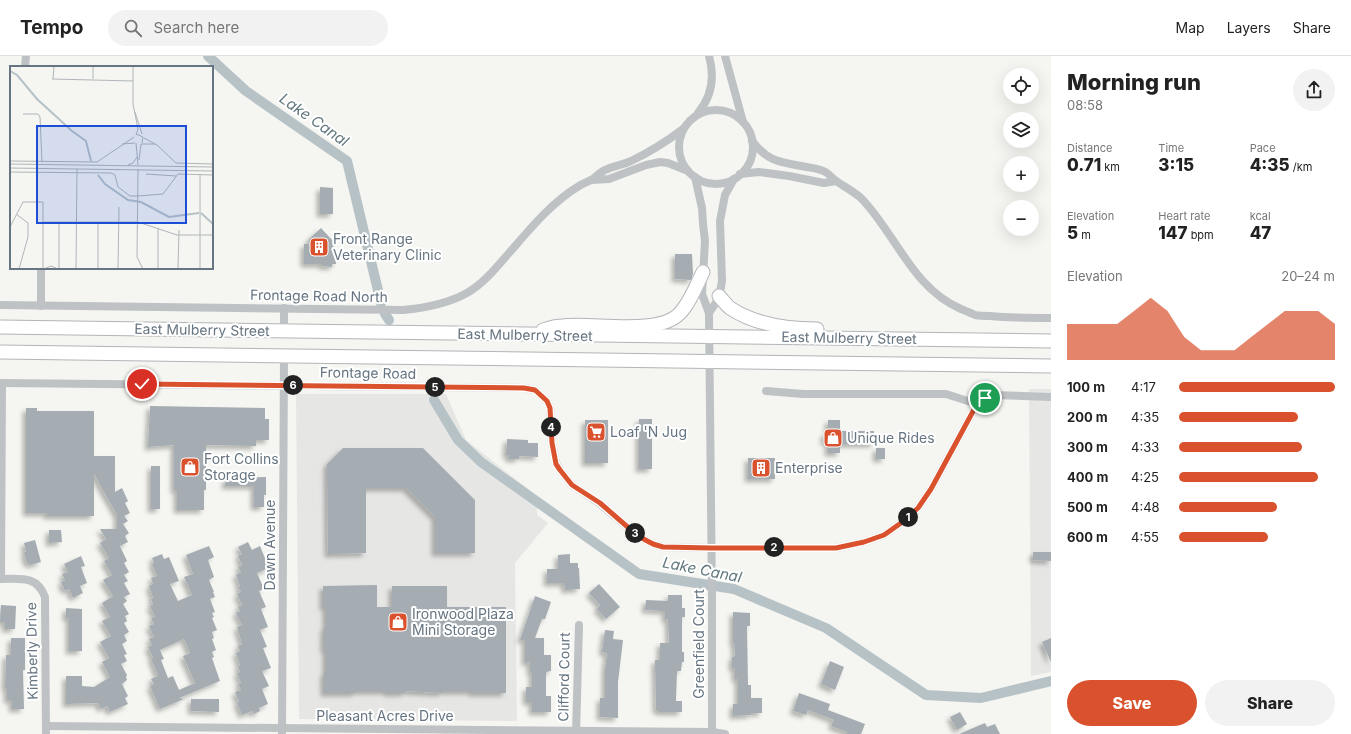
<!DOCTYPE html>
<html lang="en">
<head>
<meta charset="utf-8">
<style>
  :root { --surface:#fff; --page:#f2f2f2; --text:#222; --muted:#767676; --line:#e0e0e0; --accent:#d9522d }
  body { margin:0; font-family:Inter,sans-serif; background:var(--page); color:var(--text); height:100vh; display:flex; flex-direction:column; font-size:15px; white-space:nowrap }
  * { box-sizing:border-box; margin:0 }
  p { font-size:13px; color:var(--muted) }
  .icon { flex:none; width:22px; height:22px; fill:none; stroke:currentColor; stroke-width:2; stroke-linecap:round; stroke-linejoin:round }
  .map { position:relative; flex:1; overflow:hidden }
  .drawer { display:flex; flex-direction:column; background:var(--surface); width:300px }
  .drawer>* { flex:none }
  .buttons { position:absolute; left:1003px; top:12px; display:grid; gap:8px }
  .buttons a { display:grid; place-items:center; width:36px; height:36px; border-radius:50%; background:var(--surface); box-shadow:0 4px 16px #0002; font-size:20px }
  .pin { position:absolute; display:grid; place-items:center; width:34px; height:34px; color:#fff; margin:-17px; border:2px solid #fff; border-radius:50%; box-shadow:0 1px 4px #0007 }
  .km { position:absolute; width:20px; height:20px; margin:-10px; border-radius:50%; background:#222; color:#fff; font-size:11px; line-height:20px; text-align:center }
  .round { display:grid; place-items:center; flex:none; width:42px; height:42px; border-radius:21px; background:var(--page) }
  .headline { display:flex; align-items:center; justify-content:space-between; height:68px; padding:0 16px }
  h1 { font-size:22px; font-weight:800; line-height:30px }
  .stats { display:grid; grid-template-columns:repeat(3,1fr); gap:6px; height:68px; padding:4px 16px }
  .stats div { display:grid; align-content:center }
  .stats b { font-size:17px; font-weight:800 }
  .stats small { font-size:11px; font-weight:400 }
  .stats p { font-size:11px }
  .chart { height:112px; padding:8px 16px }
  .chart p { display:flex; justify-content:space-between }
  .chart svg { width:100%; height:72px; margin-top:4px; fill:var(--accent); opacity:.7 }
  .action { display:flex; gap:8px; margin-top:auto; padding:8px 16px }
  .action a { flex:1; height:46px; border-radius:24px; background:var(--accent); color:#fff; font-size:16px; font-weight:800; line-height:46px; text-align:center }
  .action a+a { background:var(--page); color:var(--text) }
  ul { padding:0 16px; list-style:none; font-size:13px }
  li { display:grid; grid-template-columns:64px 48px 1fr; align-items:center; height:30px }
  li i { height:10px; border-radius:5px; background:var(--accent) }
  header { display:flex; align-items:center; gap:24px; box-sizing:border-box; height:56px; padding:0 20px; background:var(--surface); border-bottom:1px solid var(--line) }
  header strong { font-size:19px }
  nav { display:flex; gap:22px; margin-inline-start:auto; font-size:14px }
  .search { width:280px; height:36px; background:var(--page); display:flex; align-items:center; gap:10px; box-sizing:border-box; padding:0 14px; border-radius:22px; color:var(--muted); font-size:15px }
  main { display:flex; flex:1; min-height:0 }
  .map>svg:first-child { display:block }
  .built { fill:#e6e7e5 }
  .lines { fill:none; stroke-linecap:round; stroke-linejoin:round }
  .canal { stroke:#b7c2c6; stroke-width:10 }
  .building { fill:#a5adb2; fill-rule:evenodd; filter:url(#shadow) }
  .trunk-casing { stroke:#b1b5b8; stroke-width:15 }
  .minor { stroke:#bec2c5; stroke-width:8 }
  .trunk { stroke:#fff; stroke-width:13 }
  .route-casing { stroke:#fff; stroke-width:8 }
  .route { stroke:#d9522d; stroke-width:5 }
  .labels { text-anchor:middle; stroke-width:4; stroke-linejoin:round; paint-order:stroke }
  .poi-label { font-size:14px; fill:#667581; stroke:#fff; text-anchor:start }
  .street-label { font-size:14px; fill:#667581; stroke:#fff }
  .water-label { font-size:15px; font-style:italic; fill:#61777e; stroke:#fff }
  .inset-river { fill:none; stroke:#b7c2c6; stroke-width:2 }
  .inset-road { fill:none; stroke:#afb6ba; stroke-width:1 }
  .view { fill:#1d4ed8; fill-opacity:0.15; stroke:#1d4ed8; stroke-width:2 }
  .inset-edge { fill:none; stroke:#667581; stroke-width:2 }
</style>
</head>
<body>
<header>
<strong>Tempo</strong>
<div class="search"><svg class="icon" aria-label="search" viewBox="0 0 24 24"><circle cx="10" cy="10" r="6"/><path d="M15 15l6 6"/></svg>Search here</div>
<nav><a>Map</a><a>Layers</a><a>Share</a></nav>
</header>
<main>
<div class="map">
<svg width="1051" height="678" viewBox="0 0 1051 678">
  <defs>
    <filter id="shadow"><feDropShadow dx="-3.5" dy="3.5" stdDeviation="2" flood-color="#0004"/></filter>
  </defs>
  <rect width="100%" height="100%" fill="#f5f5f1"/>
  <g class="built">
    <path d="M1029,333H1051V616L1031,620Z"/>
    <path d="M296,338H446L466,384L537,440V459L548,467L515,507L517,665L299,663Z"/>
  </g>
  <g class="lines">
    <g class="canal">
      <path d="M208,0L246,35L347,105L381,247"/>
      <path d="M385,258L389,264"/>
      <path d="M434,344L458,384L481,406L639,518L734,533L826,572L926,639L981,642L1051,625"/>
    </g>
  </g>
  <g class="building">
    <path d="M320,131L333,132V158H320Z"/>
    <path d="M321,172L333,185L334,194H336V208H332V211L322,210V208H304V188H309V183Z"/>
    <path d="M675,198H692L693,218L691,224L675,223Z"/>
    <path d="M150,350L265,352V363H269V384H256V390L206,389V434H204V454H177V434H174V389L148,391Z"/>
    <path d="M26,352H37V355H94V400H115V436L122,432L128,445L125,447L130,457L124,460L128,465L123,468L129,477L125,480L128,486L120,490L127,505L124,507L129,516L124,519L128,525L124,527L130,538L124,541L127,545L123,548L129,558L125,560L127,565L124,567L129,576L124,579L127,585L122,588L127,598L124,599L127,605L121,608L127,619L126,621L127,624L122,628L128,640L125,642L128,648L110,656L107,650L101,653L98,647L66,648V620H82V630L94,631L110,621L102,606L109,602L100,586L111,580L102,565L110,561L102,547L113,540L103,524L112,519L104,505L109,502L100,487L106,483L100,473H117V459L94,418V460H47V457H26Z"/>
    <rect x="639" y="363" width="13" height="50"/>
    <rect x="585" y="364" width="23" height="43"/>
    <path d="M828,364H840V375H874V388H840V397H828V386H824V377H828Z"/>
    <path d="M507,383L528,384V387H538V401L519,400V403H509V399H506Z"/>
    <path d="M343,392H423L475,444V497H435V461L406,432H366V497L328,498L327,408Z"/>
    <rect x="876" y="392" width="9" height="11"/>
    <rect x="748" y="402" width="27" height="21"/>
    <rect x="151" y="410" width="9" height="43"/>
    <path d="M266,421V439H264V451H254V430H225L226,422Z"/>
    <path d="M49,474H61L62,486L49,487Z"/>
    <path d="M35,484L41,506L30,509L29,507H27L24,496H26L24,487Z"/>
    <path d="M248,486L252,494L260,490L269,512L257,517L264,533L259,535L266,551L261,553L268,571L260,574L267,591L263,592L271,612L262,615L269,630L262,633L268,648L259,652L260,655L254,658L252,655L242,659L237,647L239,646L235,636L241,634L238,628L241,627L237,617L240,616L238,610L240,609L236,597L240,595L238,590L242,588L237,571L242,569L236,557L240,555L238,551L242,549L237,538L241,536L238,531L240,530L236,519L241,516L238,511L242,509L238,500L242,498L238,491Z"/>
    <path d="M209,490L214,501L208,504L214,521L209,524L214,536H213L215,541L210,543L215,556L212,557L214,561L212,562L217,574L212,576L214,582L212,583L216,594L212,596L214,601L212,602L220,625L179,642L184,643L160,653L150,630L154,628L151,623L158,620L151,602H153L148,591L152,589L149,583L154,581L149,570L154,568L151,562L155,561L150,550L153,548L151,543L153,542L149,530L153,528L151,522L157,520L152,508L154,507L152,502L162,498L164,503L169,501L179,525L170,528L178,545L192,539L184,521L193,518L186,499ZM184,583L190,597L183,600L195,627L179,634L173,620L168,622L161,604L164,603L160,594Z"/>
    <path d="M1033,496H1051V505L1033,504Z"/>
    <path d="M570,498V507H578V512H579L580,533L565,534L564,527H547V513H558V499Z"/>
    <path d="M81,500L85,510L81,511L87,527L80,530L83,537L73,542L69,533L65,535L61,526L65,524L62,518L68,516L64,508Z"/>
    <path d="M599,528L620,551L606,563L597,553L600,549L589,537Z"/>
    <path d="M377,529V551H392V530H447V551H506V637H472V635H442V637L405,635V637H387V635H356V637H324V616H326V594H324V571H326V551H323V530Z"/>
    <path d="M668,539H682V552H685V561H682V596H684V606H682L681,615H677L676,645H682V656H659V654H656L655,604H660V587H669L668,563L665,564V555L645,554L646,544L668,545Z"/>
    <path d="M535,540L551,546L545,563H542L535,582H544V599H551V615L546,616V640H551V656H532V646H526V631H532V616H530V606L525,607V584H520Z"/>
    <path d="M1,549L16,550L15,573H5V566H0Z"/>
    <path d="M66,552L82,553V595H69V562H66Z"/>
    <path d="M733,556L750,557V570H747L748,629H751V642H762V657H751V659L733,660V648H738V623H735V612H732V601L735,600L734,586H733Z"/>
    <path d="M605,574L614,575L613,583L623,584L618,626V662L600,661V642H605V614L607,597L602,596Z"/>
    <path d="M11,582H25V614H23L24,653H12V644H7V632H5L6,599H11Z"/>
    <path d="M1051,582V606L1042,586Z"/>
    <path d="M830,605L844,611L835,634L821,628Z"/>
    <path d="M799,637L830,648L828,654L865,668L861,678H846L847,676L831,670L834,664L808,654L806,659L793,655Z"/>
    <path d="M191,643H219V656L191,655Z"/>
    <path d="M960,656L967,668L957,674L950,661Z"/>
    <path d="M985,667L987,671L995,668L1000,678H959Z"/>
  </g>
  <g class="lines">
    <defs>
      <g id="trunk">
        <path d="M719,240C723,244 726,249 730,252C754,268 788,273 817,273"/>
        <path d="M0,271L1051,285"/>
        <path d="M543,274C549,272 556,270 562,270C592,266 657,280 679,258C690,247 696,230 703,216"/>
        <path d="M0,296L1051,310"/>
      </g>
    </defs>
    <use href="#trunk" class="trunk-casing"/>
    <g class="minor">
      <path d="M725,0L743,66"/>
      <path d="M25,11L26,0"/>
      <circle cx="716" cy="91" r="37"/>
      <path d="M698,57C712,40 715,21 709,0"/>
      <path d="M752,85C769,107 781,106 807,111C813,112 822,113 827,117C830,119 833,123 836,125C845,131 853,135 861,142C896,178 912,232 961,253C966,255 971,257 975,259C980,260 986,260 990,260C1011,262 1031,262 1051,262"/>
      <path d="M740,118L759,116L789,120L824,127L836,125"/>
      <path d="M695,121L702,152L703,168L705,185L702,238L709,257L712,540V678"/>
      <path d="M592,124L609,123L646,109L660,106L668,107L688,115"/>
      <path d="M0,249L403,254C425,252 447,248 467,237C484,227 496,212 509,197C530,173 552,146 579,130C583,127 588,126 593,123C597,120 600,116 605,114C613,110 622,109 631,105C650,96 666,86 683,73"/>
      <path d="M41,250V212"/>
      <path d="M709,257L719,242L722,225L720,165L725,139L734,123"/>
      <path d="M284,275V252"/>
      <path d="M0,327L524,332L535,334L547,345L550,352L552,387L556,407L560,414L572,429L599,447L638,480L653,488L663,491L711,492H836L864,486L884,479L901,467L918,452L931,433L977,348L985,342L994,339L1051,341"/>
      <path d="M766,335L803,338H946L977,348"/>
      <path d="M0,523C20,523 37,519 45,541L46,678"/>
      <path d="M1,523L2,327"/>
      <path d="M46,670L712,676L725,678"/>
      <path d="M282,678L284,300"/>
      <path d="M576,678L579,569"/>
    </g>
    <use href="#trunk" class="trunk"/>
  </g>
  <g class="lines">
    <defs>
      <path id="route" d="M142,328L524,332L535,334L547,345L550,352L552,387L556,408L560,414L572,429L600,447L638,480L653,488L663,491L711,492H836L864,486L884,479L901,467L918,452L931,433L977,348L985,342"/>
    </defs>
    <use href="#route" class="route-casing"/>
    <use href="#route" class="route"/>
  </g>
  <defs>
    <symbol id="building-square" viewBox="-11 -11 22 22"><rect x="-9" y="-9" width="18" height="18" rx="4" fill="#d9522d" stroke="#fff"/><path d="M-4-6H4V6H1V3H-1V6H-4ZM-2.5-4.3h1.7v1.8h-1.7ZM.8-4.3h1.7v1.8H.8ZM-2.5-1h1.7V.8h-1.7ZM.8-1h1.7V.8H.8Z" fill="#fff"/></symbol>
    <symbol id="supermarket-square" viewBox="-11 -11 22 22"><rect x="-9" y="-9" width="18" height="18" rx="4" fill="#d9522d" stroke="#fff"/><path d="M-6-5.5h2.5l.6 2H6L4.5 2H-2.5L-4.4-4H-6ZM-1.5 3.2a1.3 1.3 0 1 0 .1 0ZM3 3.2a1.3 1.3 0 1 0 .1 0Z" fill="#fff"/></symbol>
    <symbol id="shop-square" viewBox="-11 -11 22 22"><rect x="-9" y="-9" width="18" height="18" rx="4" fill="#d9522d" stroke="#fff"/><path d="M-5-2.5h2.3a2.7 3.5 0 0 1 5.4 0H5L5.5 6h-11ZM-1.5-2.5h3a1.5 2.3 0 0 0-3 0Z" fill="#fff"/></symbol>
  </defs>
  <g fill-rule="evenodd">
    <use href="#building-square" x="308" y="180" width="22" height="22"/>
    <use href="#supermarket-square" x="585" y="365" width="22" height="22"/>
    <use href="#shop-square" x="822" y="371" width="22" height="22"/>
    <use href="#shop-square" x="179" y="400" width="22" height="22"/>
    <use href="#building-square" x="750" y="401" width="22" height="22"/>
    <use href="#shop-square" x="387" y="555" width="22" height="22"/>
  </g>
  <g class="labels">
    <g class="poi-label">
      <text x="333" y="188">Front Range<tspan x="333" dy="16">Veterinary Clinic</tspan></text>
      <text x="610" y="381">Loaf 'N Jug</text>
      <text x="847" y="387">Unique Rides</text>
      <text x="204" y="408">Fort Collins<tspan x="204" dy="16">Storage</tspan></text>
      <text x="775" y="417">Enterprise</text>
      <text x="412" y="563">Ironwood Plaza<tspan x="412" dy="16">Mini Storage</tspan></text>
    </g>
    <g class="street-label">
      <text transform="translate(319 240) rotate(1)" y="5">Frontage Road North</text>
      <text transform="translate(202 274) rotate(1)" y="5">East Mulberry Street</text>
      <text transform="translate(525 279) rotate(1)" y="5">East Mulberry Street</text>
      <text transform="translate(849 282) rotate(1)" y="5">East Mulberry Street</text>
      <text transform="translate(368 317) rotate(1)" y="5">Frontage Road</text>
      <text transform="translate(270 489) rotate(-90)" y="5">Dawn Avenue</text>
      <text transform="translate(699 588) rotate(-90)" y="5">Greenfield Court</text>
      <text transform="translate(32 595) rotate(-91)" y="5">Kimberly Drive</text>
      <text transform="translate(564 621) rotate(-89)" y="5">Clifford Court</text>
      <text x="385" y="665">Pleasant Acres Drive</text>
    </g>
    <g class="water-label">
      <text transform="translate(314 64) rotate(35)" y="5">Lake Canal</text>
      <text transform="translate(702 514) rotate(11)" y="5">Lake Canal</text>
    </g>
  </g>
  <g transform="translate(10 10)">
    <rect width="203" height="203" fill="#f5f5f1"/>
    <path class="inset-river" d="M0,5L7,9L27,33L62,65L76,75L81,95M88,109L95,118L118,134L131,136L159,151L189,147M191,147L203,158"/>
    <path class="inset-road" d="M123,0V38L128,63L126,69M42,13L123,15M43,13L44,0M83,13V0M125,46L132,68M13,48H28L30,51L32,96M126,68L133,71L132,77M134,72L147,79L166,97L203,98M126,77L128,99M112,78L125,77M129,94L131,78H145M0,95L87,96L124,71M0,98L203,101M118,99L123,97L127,91M0,102L203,105M128,103L127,191L133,203M0,106L101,107L105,109L108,121L120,130H128L153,128L168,108L203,109M136,108L166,110M27,135V107M6,148L18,157V171L9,203M33,156H128L167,169H203M88,156V203M0,161L13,136H33V203M34,203L41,200L48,203M49,203V156M66,203L67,103M108,203L109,141M148,203V162M168,203L169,164M190,203V109"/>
    <path class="view" d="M27,60H176V157H27Z"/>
    <rect width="203" height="203" class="inset-edge"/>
  </g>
</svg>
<div class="buttons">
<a><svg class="icon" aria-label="locate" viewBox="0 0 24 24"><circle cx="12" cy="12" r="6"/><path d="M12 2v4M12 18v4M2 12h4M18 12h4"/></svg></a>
<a><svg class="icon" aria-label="layers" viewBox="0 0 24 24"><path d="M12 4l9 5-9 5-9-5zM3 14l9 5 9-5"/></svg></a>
<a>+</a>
<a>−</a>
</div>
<div class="pin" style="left:985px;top:342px;background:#1e9e55"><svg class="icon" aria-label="arrive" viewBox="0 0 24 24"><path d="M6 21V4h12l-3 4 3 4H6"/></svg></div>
<div class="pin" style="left:142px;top:328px;background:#d93025"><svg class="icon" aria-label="check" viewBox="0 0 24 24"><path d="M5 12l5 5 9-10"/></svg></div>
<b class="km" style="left:908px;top:461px">1</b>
<b class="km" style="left:774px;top:491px">2</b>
<b class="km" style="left:635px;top:477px">3</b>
<b class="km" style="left:551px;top:371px">4</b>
<b class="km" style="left:435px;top:331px">5</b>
<b class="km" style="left:293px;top:329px">6</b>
</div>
<section class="drawer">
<div class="headline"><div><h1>Morning run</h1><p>08:58</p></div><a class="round"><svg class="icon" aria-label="share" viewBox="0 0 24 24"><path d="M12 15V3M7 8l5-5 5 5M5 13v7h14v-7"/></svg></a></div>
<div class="stats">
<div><p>Distance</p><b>0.71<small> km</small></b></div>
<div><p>Time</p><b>3:15</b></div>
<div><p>Pace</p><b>4:35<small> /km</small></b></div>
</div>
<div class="stats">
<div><p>Elevation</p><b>5<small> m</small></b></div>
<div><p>Heart rate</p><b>147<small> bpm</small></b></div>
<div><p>kcal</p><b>47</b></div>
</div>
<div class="chart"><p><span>Elevation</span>20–24 m</p>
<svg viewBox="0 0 160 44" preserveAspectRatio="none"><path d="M0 44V22L10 22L20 22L30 22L40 14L50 6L60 14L70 30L80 38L90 38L100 38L110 30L120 22L130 14L140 14L150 14L160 22V44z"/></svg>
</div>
<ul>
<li><b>100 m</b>4:17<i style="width:100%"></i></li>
<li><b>200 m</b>4:35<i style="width:76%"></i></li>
<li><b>300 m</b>4:33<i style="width:79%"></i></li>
<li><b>400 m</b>4:25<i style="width:89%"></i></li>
<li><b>500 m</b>4:48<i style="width:63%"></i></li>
<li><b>600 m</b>4:55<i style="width:57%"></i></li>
</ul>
<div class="action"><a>Save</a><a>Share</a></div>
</section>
</main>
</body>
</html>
